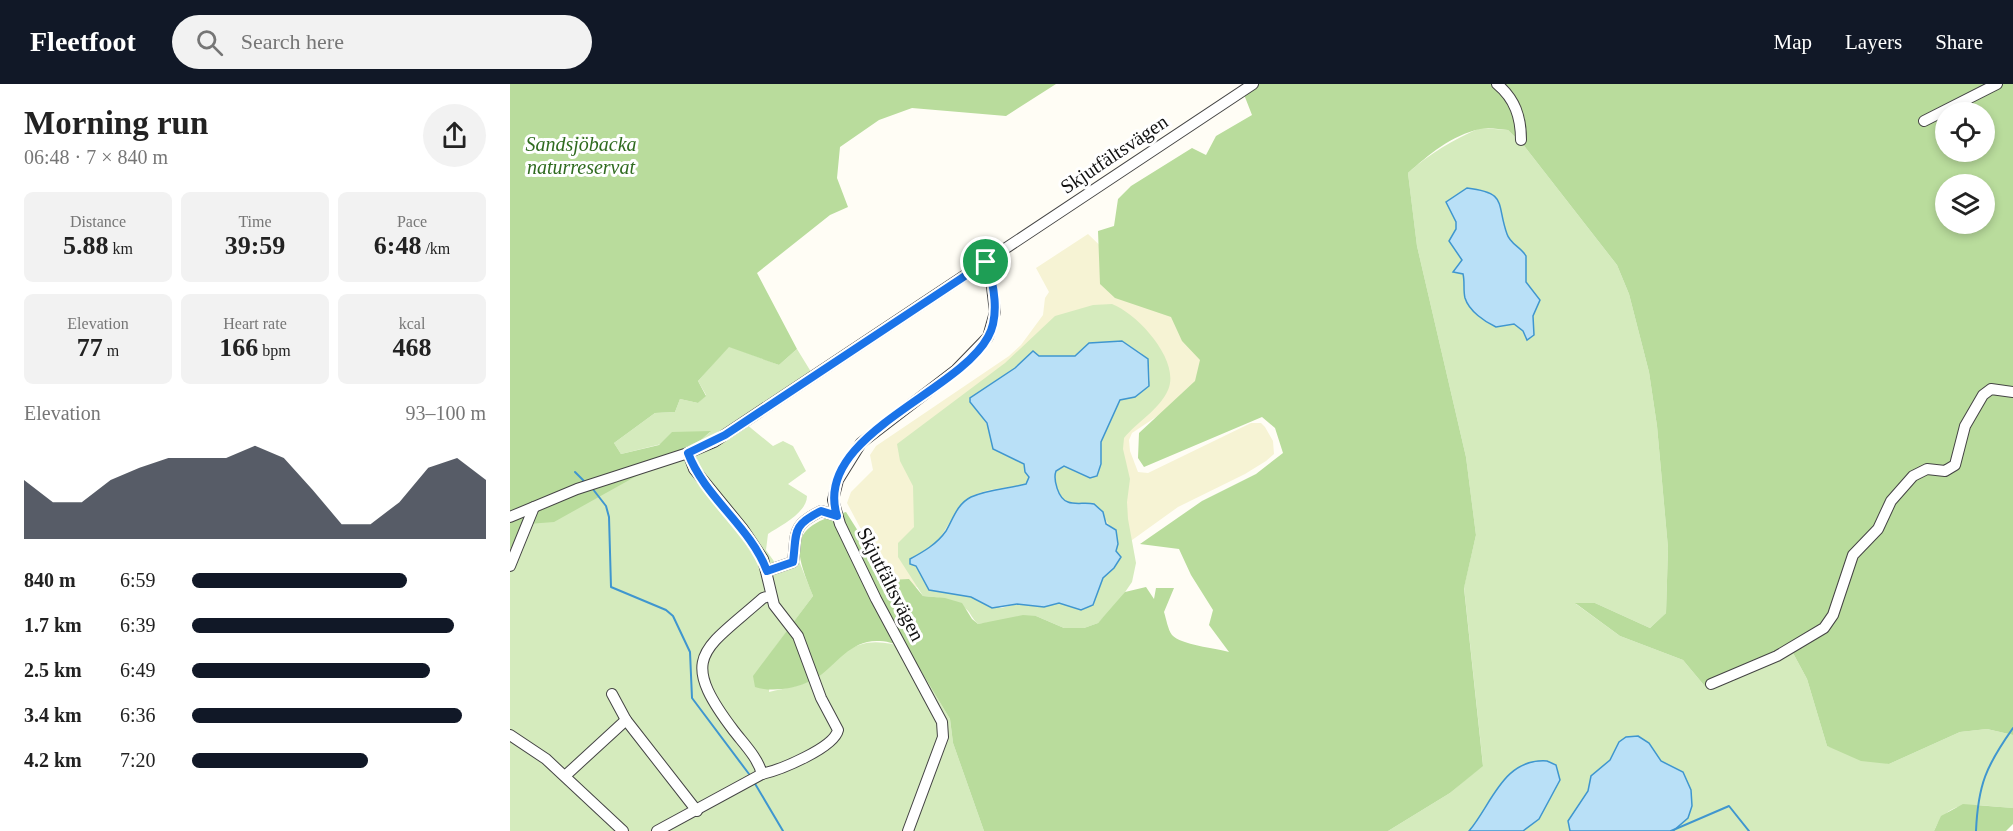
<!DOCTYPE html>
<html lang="en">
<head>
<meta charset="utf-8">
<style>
  :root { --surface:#fff; --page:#f2f2f2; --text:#222; --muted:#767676; --accent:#111827 }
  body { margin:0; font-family:"Times New Roman",serif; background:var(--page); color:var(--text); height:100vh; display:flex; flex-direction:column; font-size:22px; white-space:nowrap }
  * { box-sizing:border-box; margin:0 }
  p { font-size:20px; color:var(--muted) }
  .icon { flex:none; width:33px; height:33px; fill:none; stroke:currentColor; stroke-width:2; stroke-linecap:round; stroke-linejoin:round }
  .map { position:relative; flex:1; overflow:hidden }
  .drawer { display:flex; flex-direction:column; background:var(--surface); width:510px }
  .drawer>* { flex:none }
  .buttons { position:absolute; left:1425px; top:18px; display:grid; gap:12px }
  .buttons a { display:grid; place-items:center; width:60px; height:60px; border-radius:50%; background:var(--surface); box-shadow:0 3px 9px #0003; font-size:30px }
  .pin { position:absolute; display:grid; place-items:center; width:51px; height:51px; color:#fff; margin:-26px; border:3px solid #fff; border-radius:50%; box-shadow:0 2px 6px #0007 }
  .round { display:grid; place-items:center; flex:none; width:63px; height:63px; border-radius:32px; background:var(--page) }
  .headline { display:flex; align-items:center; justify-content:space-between; height:102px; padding:0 24px }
  h1 { font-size:33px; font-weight:700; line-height:45px }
  .figures { display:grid; grid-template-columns:repeat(3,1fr); gap:9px; height:102px; padding:6px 24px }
  .figures div { display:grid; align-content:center; border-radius:9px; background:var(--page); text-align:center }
  .figures b { font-size:26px; font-weight:700 }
  .figures small { font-size:16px; font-weight:400 }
  .figures p { font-size:16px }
  .chart { height:168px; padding:12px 24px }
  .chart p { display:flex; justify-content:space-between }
  .chart svg { width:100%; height:108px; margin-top:6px; fill:var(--accent); opacity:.7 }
  ul { padding:0 24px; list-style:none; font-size:20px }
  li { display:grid; grid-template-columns:96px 72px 1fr; align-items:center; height:45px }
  li i { height:15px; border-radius:8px; background:var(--accent) }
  header { display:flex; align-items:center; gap:36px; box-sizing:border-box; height:84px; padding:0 30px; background:var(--accent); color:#fff }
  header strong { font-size:28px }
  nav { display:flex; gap:33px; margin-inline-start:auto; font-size:21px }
  .search { width:420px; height:54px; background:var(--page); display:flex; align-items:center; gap:15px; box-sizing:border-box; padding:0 21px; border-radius:33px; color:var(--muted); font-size:22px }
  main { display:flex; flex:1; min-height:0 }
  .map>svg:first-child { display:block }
  .farmland { fill:#f6f3d4 }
  .green { fill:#d5ebbd; fill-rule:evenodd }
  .forest { fill:#b9dc9c; fill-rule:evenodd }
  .water { fill:#b9e0f7; stroke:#3f96cf; stroke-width:1.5 }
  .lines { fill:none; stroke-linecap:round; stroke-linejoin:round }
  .stream { stroke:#3f96cf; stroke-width:2 }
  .minor-casing { stroke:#444; stroke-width:12 }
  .minor { stroke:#fff; stroke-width:10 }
  .route-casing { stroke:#fff; stroke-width:12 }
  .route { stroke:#1a73e8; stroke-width:8 }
  .labels { text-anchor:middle; stroke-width:6; stroke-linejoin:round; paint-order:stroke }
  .park-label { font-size:20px; font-style:italic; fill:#2f6b1f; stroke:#fff }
  .street-label { font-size:20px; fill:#111; stroke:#fff }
</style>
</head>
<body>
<header>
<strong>Fleetfoot</strong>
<div class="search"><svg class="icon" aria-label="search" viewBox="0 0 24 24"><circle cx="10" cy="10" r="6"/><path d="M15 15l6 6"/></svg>Search here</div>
<nav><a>Map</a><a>Layers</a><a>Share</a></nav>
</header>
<main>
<section class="drawer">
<div class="headline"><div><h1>Morning run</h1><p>06:48 · 7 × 840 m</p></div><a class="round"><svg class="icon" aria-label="share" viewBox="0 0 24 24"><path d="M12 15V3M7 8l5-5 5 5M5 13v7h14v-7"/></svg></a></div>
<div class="figures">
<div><p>Distance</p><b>5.88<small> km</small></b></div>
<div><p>Time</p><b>39:59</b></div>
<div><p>Pace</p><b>6:48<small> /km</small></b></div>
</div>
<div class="figures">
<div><p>Elevation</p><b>77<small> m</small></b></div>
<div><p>Heart rate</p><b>166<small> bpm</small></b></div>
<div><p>kcal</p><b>468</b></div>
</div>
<div class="chart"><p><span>Elevation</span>93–100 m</p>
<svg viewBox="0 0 160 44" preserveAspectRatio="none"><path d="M0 44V20L10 29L20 29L30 20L40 15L50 11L60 11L70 11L80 6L90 11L100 24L110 38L120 38L130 29L140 15L150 11L160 20V44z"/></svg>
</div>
<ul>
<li><b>840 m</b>6:59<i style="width:73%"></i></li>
<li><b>1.7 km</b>6:39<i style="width:89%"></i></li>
<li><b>2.5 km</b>6:49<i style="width:81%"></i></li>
<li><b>3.4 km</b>6:36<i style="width:92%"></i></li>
<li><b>4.2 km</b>7:20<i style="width:60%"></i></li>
</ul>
</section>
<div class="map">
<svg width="1503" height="747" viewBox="0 0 1503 747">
  <rect width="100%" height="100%" fill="#fffdf5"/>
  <path class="farmland" d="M578,150L657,226L693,269L699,289L661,323L622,349L619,356L620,367L628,388L638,389L741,339H751L755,343L763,357L764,370L756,377L735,390L668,423L611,464L491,523L389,499L378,482L361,464L337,419L341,408L363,386L360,371L366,362L499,272L511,261L533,231L535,214L539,208L526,184Z"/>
  <g class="green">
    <path d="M970,44L998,46L1015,63L1107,181L1119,210L1139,288L1147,342L1158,464L1156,529L1140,544L1085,519L1066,520L1110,552L1173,576L1198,606L1283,569L1297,595L1317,662L1379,680L1450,648L1477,645L1503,651V724C1470,723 1440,710 1424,747H878L940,709L973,681L954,503L966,451L956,373L907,162L898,89C920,69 943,56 970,44Z"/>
    <path d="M602,220C628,230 671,277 658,306C649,326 627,338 614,354L613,365L620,395L617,418L618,435L626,479L622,498L609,517L588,539L574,544H554L526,532L468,540C462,535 461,529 456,525C443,515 428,513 413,512L388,473V459L404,443L403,402L390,377L387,360L495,279L545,232L583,221ZM605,257L616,260L631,269L639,281L640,296L636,304L625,313L610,316L591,358V380L580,394L554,382L545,387C543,395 548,415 558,418C565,421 576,418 584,420C594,429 596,440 607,449L606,467L611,473L604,484L593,494L583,521L571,526L549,519L534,523L507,520L491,524L462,513L419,506L402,473C432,469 437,431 458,415C474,403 498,405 516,400L519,393L515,388L514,380L483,365L478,342L459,316L461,314L505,284L523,268L529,272H565L577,260Z"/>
    <path d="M219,262L269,281L287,265L306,296L236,340L263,362L273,357L283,362L296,387L278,400L297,412C297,429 270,442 258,450L256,466L268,483L289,477L303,512L263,566L259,608C275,604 294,602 308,592C317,586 323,576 332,570C354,554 373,557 397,564L440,635L443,659L474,747H0V465L18,440L149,378L191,356L200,348L111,370L104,359L145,329L165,328L170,315L188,319L196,311L188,297Z"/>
  </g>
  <g class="forest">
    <path d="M0,0H546L496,32L402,24L369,36L330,63L327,94L338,123L320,131L247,189L287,265L269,281L219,263L188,297L196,312L188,319L170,315L165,328L145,329L104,359L111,370L149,361L162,348L201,347L191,356L44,438L18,440L0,465Z"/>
    <path d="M748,0H1503V651L1477,645L1450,648L1379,680L1351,677L1317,662L1297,595L1283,569L1198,606L1173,576L1110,552L1065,519H1085L1140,544L1156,529L1158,464L1147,342L1139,288L1119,210L1107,181L1015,63L998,46C989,45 978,43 970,45C942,51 918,71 898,89L907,162L956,373L966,451L954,504L973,682L940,709L878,747H474L443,659L440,635L397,564C389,562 379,557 370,557C341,555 328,579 308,593C290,604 264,609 245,603L243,592L303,512C284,465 277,443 336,428L379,496L399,495L413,512L435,514L452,519L462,535L468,540L513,531L526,532L554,544H574L588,539L615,508L636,503L644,515L646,504H664L654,528C656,534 658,546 662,551C671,561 705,564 719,568L699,541L703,526L681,491L669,465L630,460L692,417L746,390L773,369L765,344L752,333L634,383L628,374L629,349L685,297L690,276L672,257L661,233L605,214L590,200L588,147L604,142L608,115L621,102L682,64L696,71L706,52L742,31L733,8ZM1436,28H1474V68H1436ZM1436,100H1474V140H1436Z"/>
    <path d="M1453,720L1503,724V740L1496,747H1424L1431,732Z"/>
  </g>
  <g class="water">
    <path d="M957,104C998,109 986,119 997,150C1000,160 1011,163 1016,172V198L1030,216L1023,232L1024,251L1017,256L1013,247L1004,240L986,243C975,238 959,227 955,214C953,206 955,198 953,190L943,188L952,176L939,157L946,145V138L936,118Z"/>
    <path d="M612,257L638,275L639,302L625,313L610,316L591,358V380L587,392L580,394L554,382L546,387C543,395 548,415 558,418C565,421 576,418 584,420L593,428L596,440L606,446L608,460L606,467L611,473L604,484L593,494L583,521L571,526L549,519L534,523L507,520L482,524L461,513L419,506L406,482L400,480V475C413,468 427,460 436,447C443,435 447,420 461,413C479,405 497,405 516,400L519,393L515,388L514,380L483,365L477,339L460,318V314L505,284L523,267L529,272H565L579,259Z"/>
    <path d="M1128,652L1139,659L1151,677L1173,688L1181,706L1182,722L1178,734L1163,747H1060L1058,737L1078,707L1081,692L1100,676L1109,658L1116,653Z"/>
    <path d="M1037,677L1046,681L1050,696L1029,735L1013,747H959C982,720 993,674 1037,677Z"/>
  </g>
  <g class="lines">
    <g class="stream">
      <path d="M65,388L75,398"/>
      <path d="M82,404L96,422L99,433L101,503L156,526L163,532L180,568L182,614L239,690"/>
      <path d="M244,698L273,747"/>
      <path d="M1161,747L1219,722L1239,747"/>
      <path d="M1466,747C1468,701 1476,682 1503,644"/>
    </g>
    <defs>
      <g id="minor">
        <path d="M987,0C1005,15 1011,33 1011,56"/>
        <path d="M1414,37L1487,0"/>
        <path d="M178,369L184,385L233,445L253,475L264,521L288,552L311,614L328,646C324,664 270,686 252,690C248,674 234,660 224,647C167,572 193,567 253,514L260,512"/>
        <path d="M0,433L67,405L178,369L204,358L743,0"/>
        <path d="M0,482L24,423"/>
        <path d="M257,487L283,478C287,448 281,442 311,427L327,432"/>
        <path d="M1201,600L1267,572L1314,544L1323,531L1343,471L1368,445L1381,417L1403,392L1417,385L1435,387L1445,381L1455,342L1473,311L1481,305L1503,308"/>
        <path d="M102,610L116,636L187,727"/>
        <path d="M0,651L36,675L113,747"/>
        <path d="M55,692L116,636"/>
        <path d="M147,747L252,690"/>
        <path d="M398,747L433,653L432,638L366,515L330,440L323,416L328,396L351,359L446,286L478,253L485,228L482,203L476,178"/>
      </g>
    </defs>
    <use href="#minor" class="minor-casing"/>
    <use href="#minor" class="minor"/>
  </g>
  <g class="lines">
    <defs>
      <path id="route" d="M476,178C484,199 490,232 478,253C447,310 302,352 327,432L311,427C281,442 287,448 283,478L257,487C240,442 195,414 178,369L215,351Z"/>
    </defs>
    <use href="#route" class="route-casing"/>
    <use href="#route" class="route"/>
  </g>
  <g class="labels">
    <g class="park-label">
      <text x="71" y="67">Sandsjöbacka<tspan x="71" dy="23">naturreservat</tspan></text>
    </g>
    <g class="street-label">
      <text transform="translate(604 70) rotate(-34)" y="7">Skjutfältsvägen</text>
      <text transform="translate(381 500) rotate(63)" y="7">Skjutfältsvägen</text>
    </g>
  </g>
</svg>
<div class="buttons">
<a><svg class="icon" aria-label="locate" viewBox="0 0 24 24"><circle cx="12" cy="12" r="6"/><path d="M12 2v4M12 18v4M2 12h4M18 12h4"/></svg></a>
<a><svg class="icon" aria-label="layers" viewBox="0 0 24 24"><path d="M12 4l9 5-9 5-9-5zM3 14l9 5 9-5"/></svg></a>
</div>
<div class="pin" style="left:476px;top:178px;background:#1e9e55"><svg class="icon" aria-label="arrive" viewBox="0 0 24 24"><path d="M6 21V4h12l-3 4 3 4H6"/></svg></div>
</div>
</main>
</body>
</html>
